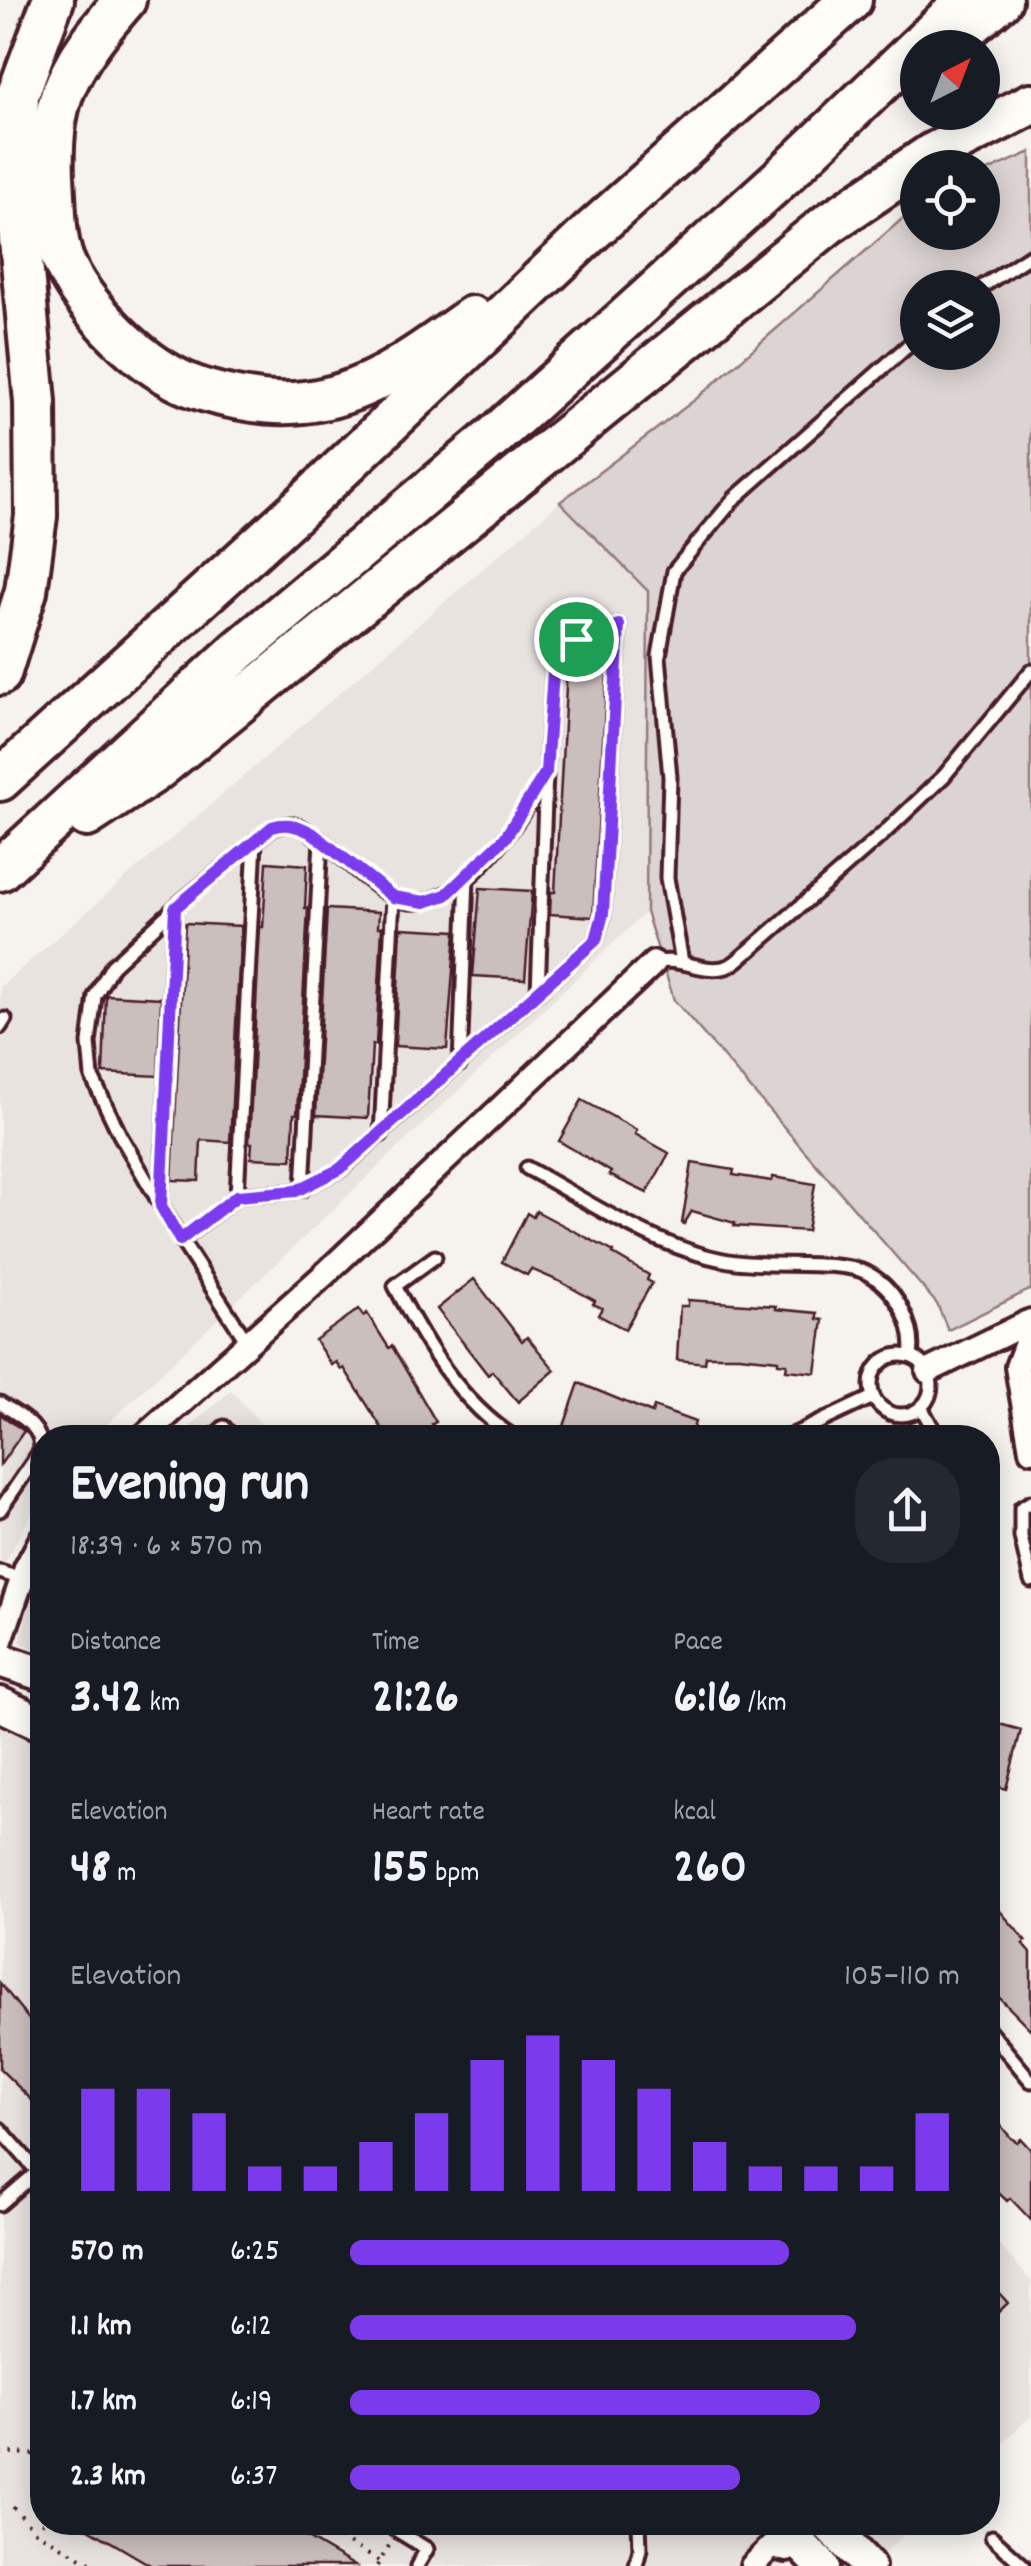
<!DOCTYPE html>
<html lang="en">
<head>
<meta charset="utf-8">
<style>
  :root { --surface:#171b24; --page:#242831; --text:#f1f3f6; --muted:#9ea1a6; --accent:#7c3aed }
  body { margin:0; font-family:Dekko,sans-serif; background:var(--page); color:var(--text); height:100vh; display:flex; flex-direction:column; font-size:38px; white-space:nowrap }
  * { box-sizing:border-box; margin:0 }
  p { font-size:32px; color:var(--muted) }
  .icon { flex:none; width:55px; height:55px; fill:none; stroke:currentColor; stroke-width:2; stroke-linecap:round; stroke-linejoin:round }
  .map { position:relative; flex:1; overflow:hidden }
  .drawer { position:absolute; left:30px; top:1425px; width:970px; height:1110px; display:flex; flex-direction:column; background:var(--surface); border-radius:40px; box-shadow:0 5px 25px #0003 }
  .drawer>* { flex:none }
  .needle { width:65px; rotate:42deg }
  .tools { position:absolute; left:900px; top:30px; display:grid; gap:20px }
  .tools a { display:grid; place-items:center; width:100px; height:100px; border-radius:50%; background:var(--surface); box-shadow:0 5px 25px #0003; font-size:50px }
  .pin { position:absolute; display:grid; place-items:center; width:85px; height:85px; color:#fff; margin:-42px; border:5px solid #fff; border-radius:50%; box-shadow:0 2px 10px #0007 }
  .round { display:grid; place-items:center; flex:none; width:105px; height:105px; border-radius:40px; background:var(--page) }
  .headline { display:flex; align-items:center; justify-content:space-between; height:170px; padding:0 40px }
  h1 { font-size:55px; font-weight:800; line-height:75px }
  .stats { display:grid; grid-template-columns:repeat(3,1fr); gap:15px; height:170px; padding:10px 40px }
  .stats div { display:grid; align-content:center }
  .stats b { font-size:50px; font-weight:800 }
  .stats small { font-size:28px; font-weight:400 }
  .stats p { font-size:28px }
  .chart { height:280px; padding:20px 40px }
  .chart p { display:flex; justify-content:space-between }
  .chart svg { width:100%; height:180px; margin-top:10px; stroke:var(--accent); stroke-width:6 }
  ul { padding:0 40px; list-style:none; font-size:32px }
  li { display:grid; grid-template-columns:160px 120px 1fr; align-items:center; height:75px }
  li i { height:25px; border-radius:12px; background:var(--accent) }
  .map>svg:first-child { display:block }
  .built { fill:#e9e3e0 }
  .green { fill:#dcd4d2; stroke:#937a7e; stroke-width:2.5; fill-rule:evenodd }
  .building { fill:#cbbfbe; stroke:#4a1f2b; stroke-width:2.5 }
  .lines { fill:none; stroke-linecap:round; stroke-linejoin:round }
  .service-casing { stroke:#4a1f2b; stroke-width:19 }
  .minor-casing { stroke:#4a1f2b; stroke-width:30 }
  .secondary-casing { stroke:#4a1f2b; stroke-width:40 }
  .motorway-casing { stroke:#4a1f2b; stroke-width:48 }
  .path { stroke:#4a1f2b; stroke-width:4; stroke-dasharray:2.5 8; stroke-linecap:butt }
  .service { stroke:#fdfcf7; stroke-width:11 }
  .minor { stroke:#fdfcf7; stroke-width:22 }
  .secondary { stroke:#fdfcf7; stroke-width:32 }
  .motorway { stroke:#fdfcf7; stroke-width:40 }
  .route-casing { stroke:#fff; stroke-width:20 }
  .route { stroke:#7c3aed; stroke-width:12 }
</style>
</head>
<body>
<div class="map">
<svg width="1031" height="2566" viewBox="0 0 1031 2566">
  <rect width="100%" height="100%" fill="#f6f3ef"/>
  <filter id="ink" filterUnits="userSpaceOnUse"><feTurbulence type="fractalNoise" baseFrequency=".01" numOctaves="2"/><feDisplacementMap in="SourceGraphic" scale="20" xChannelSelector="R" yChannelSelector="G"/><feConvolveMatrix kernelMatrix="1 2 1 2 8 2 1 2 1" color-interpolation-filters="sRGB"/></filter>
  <g filter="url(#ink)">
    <g class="built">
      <path d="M560,502L648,591L646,912L94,1437L42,1438V1494L0,1572V987Z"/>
      <path d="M231,1390L273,1437L177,1438Z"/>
      <path d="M42,1576V1653L20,1642L29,1606Z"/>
      <path d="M0,1721L42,1744V2522L771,2523L811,2566H0Z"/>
      <path d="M988,2232L1031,2281V2416L988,2457Z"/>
      <path d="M856,2523H917L884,2553Z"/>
    </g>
    <path class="green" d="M1031,152V1289L948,1330L937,1304L674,1000L646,912L648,591L560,502L696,399L917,206L918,232H982L983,173ZM918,288H982V352H918Z"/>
    <g class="building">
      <path d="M567,668L607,670L593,917L550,914L551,892H555Z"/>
      <path d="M267,862L307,865L305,908H308L297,1114H294L292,1160L251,1158L252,1143H249L260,927H263Z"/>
      <path d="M480,888L532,891L525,979L473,976Z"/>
      <path d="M327,909L379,912L378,927H382L376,1045H372L368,1118L316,1115Z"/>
      <path d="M185,923L241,926L230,1142L201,1140L199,1181L172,1180Z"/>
      <path d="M401,928L456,931L447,1049L395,1046Z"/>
      <path d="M106,995L161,998L158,1076L103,1073Z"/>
      <path d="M582,1100L637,1130L635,1134L669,1153L647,1193L609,1175L611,1172L559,1141Z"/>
      <path d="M692,1163L734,1170L733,1175L772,1181L773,1177L815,1184L807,1231L734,1226L735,1223L692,1211L684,1224L682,1223Z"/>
      <path d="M536,1211L614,1252L613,1254L649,1275L647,1280L652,1283L625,1329L598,1315L602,1308L593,1304L595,1301L561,1282L531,1269L527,1275L502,1262L527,1213L533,1217Z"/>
      <path d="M474,1279L522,1341L527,1337L555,1370L518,1402L492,1371L488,1375L437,1309Z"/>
      <path d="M688,1300L776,1306V1309L817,1313V1319L823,1320L816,1373L786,1370L787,1364L778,1363V1360L739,1356H706L705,1363L677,1360L680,1306H688Z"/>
      <path d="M359,1309L363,1316L367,1313L389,1348L392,1346L436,1422L432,1424L436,1431L425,1438H388L344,1368L341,1370L336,1362L331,1365L315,1340Z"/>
      <path d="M579,1383L652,1413L654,1407L695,1422L690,1438H589L563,1429Z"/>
      <path d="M0,1414L24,1431L0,1465Z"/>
      <path d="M988,1721L1021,1730L1006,1789L988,1784Z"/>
      <path d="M988,1897L1026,1941L1023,1944L1031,1953V2030L988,1986Z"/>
      <path d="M0,1983L42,2036V2110L0,2069Z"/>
      <path d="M988,2110L1011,2138L1017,2142L1021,2139L1031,2150V2220L1010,2198L1007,2201L1000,2194L996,2198L988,2189Z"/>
      <path d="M988,2281L1008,2303L988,2322Z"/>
      <path d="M77,2522H280L355,2566H152Z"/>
    </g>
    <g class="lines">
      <defs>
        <g id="service">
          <path d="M980,288L1031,255"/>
          <path d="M682,962L667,878L670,777L659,656L674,571L734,499L918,337"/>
          <path d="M654,963C681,955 705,976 729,966C736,963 743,955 749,951L883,834L944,776L1031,671"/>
          <path d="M0,1027L5,1019"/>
          <path d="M460,1064L467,877"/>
          <path d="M381,1135L393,897"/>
          <path d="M527,1168C591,1203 657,1249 729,1261C766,1268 839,1259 867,1273C895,1287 916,1325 911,1356"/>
          <path d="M303,1189L321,840"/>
          <path d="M237,1196L255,841"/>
          <path d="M161,1203L175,908"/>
          <path d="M181,1240L237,1196L296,1191L341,1169L596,940L603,915L619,625L576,639L554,658L546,772L538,992"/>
          <path d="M435,1257L395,1286C425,1343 459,1402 515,1438"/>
          <path d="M247,1342L181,1240L120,1135L92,1077L89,1043L95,996L112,966L182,901L273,827L290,824L301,827C334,845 361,880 393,897C452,927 521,821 543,778"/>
          <circle cx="901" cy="1385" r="30"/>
          <path d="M0,1403C19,1416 42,1425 41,1450L0,1510"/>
          <path d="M921,1407L938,1438"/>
          <path d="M212,1438L224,1427L233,1438"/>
          <path d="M786,1438L873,1397"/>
          <path d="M1031,1502L1021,1508V1537L1031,1581"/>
          <path d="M0,1572L22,1579"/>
          <path d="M988,2029L1031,2081"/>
          <path d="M0,2129L37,2171"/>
          <path d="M0,2204L42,2168"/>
          <path d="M383,2522L427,2549L417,2566"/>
          <path d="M992,2537L1024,2566"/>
          <path d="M636,2566L640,2549L639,2522"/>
        </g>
        <g id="minor">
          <path d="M1026,1323V1343L1017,1367L1031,1450"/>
          <path d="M928,1371L1031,1321"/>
          <path d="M142,1438L326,1273L654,963"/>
          <path d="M0,1643L26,1568L42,1538"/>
          <path d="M752,2566L771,2547L787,2550L798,2542"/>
        </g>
        <g id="secondary">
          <path d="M0,1660L42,1674"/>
          <path d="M0,1704L42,1724"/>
          <path d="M779,2522L822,2566"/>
          <path d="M826,2522L868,2566"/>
        </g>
        <g id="motorway">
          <path d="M125,0C100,29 76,58 62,94C53,119 52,151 53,177C55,203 54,236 63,260C80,302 132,355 171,376C203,395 267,407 304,402C369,395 421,353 472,317"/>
          <path d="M951,42L1001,0"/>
          <path d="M0,674L26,591L36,516L35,402L15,186L18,94L53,0"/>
          <path d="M0,780L303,505L593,230L851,0"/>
          <path d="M87,816L154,772L828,224L932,154L1031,104"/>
          <path d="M0,870L238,651L496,435L783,176L967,0"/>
        </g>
      </defs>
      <use href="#service" class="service-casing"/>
      <use href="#minor" class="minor-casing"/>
      <use href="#secondary" class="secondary-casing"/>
      <use href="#motorway" class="motorway-casing"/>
      <g class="path">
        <path d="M0,2452L42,2455"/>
        <path d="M13,2507L35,2531"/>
        <path d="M43,2522L35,2531L95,2566"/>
        <path d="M313,2522L379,2561"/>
        <path d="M118,2566H143"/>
        <path d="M377,2566L390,2544"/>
      </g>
      <use href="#service" class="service"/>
      <use href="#minor" class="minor"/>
      <use href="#secondary" class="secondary"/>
      <use href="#motorway" class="motorway"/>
    </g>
  </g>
  <g class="lines" filter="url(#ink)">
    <defs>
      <path id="route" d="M619,625L603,914L596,940L340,1169L296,1191L237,1196L180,1240L161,1206L175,908L272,827C288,822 298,826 312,833L393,897L425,902L446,895L505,838L546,772L554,658L576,639Z"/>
    </defs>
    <use href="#route" class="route-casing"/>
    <use href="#route" class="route"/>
  </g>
</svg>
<div class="tools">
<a><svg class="needle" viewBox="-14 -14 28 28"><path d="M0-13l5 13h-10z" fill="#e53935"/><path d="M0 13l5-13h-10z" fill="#9ea1a6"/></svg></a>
<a><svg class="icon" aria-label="locate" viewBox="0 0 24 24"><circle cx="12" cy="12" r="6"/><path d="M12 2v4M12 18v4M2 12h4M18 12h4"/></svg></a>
<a><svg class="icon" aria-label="layers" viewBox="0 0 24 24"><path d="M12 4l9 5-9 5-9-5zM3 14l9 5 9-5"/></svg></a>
</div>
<div class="pin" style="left:576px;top:639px;background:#1e9e55"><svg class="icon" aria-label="arrive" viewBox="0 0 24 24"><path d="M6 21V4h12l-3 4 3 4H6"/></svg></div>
<section class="drawer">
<div class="headline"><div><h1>Evening run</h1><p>18:39 · 6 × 570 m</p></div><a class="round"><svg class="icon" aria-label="share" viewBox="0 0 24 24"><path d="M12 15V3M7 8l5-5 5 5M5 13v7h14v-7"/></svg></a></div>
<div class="stats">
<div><p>Distance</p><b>3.42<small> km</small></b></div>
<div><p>Time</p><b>21:26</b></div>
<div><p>Pace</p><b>6:16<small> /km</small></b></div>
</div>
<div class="stats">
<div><p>Elevation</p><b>48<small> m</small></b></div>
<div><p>Heart rate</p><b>155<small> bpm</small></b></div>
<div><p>kcal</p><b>260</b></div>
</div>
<div class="chart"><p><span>Elevation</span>105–110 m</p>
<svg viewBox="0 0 160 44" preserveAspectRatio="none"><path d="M5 44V19M15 44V19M25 44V25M35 44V38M45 44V38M55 44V32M65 44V25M75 44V12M85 44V6M95 44V12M105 44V19M115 44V32M125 44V38M135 44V38M145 44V38M155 44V25"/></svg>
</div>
<ul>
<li><b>570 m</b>6:25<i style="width:72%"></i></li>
<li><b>1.1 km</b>6:12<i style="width:83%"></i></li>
<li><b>1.7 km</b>6:19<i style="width:77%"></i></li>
<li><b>2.3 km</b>6:37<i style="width:64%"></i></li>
</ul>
</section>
</div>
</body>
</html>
